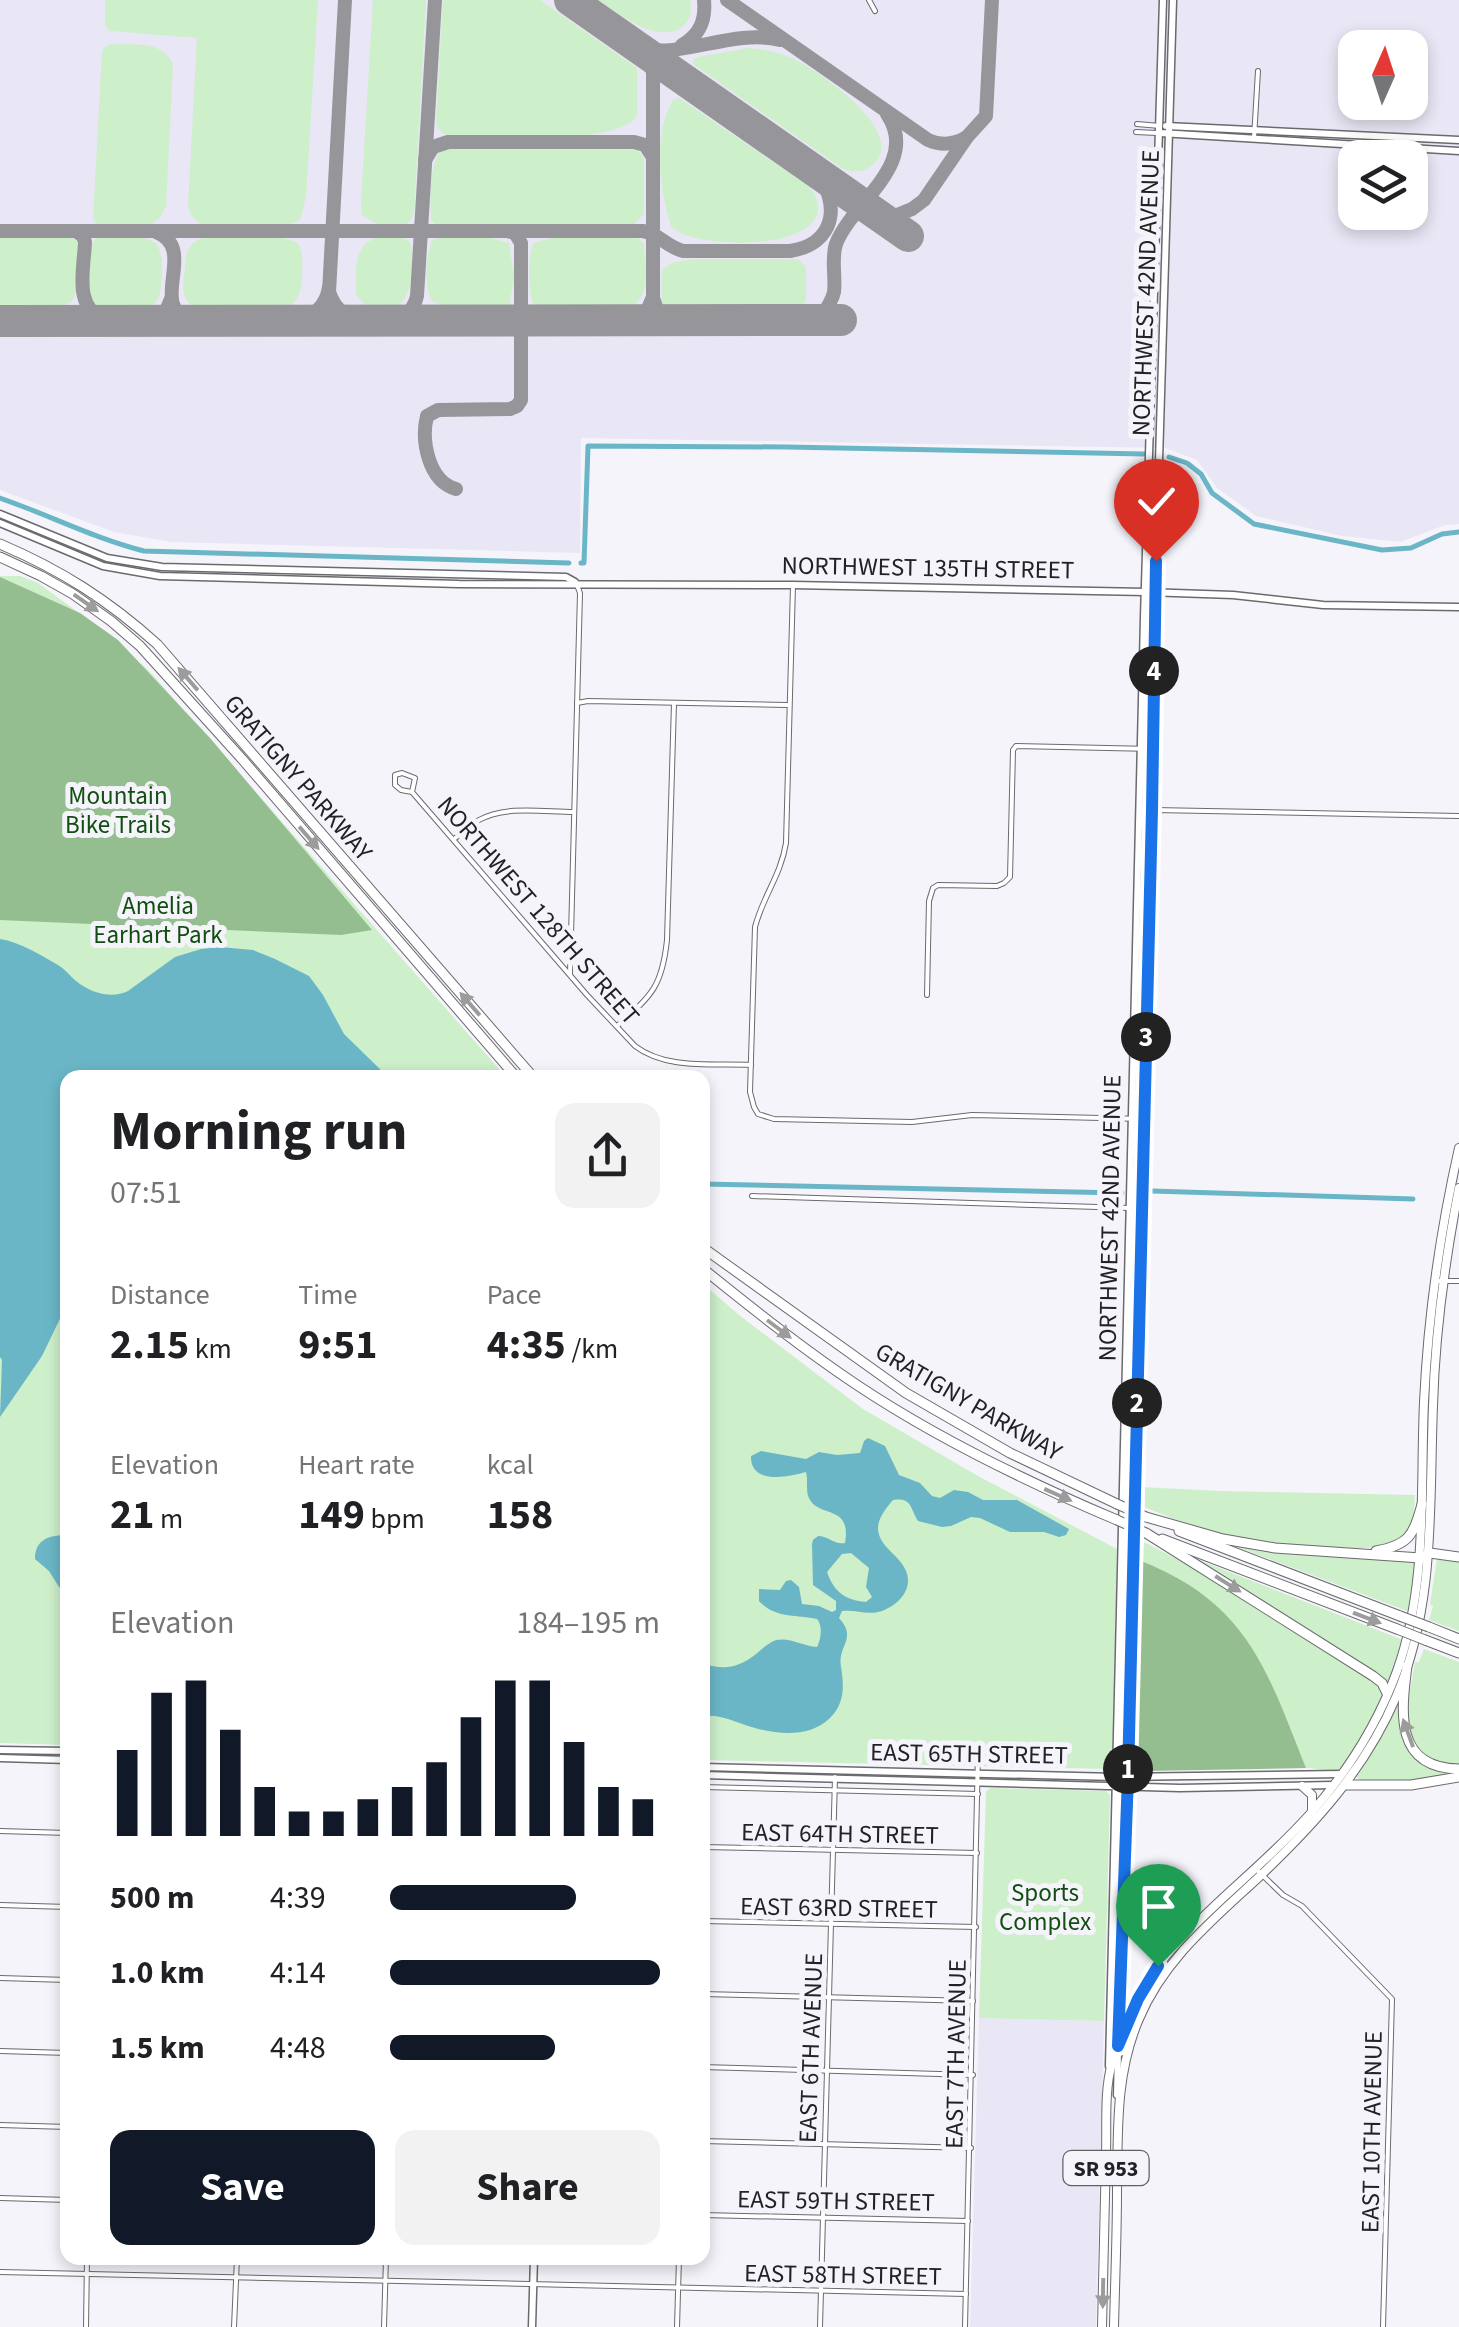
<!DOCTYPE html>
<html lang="en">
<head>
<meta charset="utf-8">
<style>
  :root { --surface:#fff; --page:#f2f2f2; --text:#202124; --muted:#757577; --accent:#111827 }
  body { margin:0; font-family:"Source Sans 3",sans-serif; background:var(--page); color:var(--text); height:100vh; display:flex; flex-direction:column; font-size:38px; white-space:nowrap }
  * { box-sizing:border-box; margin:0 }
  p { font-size:32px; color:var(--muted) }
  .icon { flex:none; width:55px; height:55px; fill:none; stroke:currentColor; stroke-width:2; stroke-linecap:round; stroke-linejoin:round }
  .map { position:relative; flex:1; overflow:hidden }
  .details { position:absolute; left:60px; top:1070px; width:650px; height:1195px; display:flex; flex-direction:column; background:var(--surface); border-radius:20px; box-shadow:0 5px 15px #0003 }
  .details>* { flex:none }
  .needle { width:65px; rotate:3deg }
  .buttons { position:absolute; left:1338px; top:30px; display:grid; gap:20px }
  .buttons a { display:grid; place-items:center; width:90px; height:90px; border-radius:20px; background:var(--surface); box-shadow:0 5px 15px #0003; font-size:50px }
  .pin { position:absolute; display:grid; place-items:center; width:85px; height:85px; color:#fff; margin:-102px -42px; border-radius:50% 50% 50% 0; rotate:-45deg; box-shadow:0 0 10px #0007 }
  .pin .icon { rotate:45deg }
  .km { position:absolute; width:50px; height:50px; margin:-25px; border-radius:50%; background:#222; color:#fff; font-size:28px; line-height:50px; text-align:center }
  .round { display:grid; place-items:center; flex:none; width:105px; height:105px; border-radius:20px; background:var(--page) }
  .head { display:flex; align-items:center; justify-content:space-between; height:170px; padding:0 50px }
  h1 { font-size:55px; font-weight:700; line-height:75px }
  .figures { display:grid; grid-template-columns:repeat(3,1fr); gap:15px; height:170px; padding:10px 50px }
  .figures div { display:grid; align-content:center }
  .figures b { font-size:42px; font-weight:700 }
  .figures small { font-size:28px; font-weight:400 }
  .figures p { font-size:28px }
  .chart { height:280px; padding:20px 50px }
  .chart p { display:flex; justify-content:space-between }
  .chart svg { width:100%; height:180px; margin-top:10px; stroke:var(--accent); stroke-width:6 }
  .button { display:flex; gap:20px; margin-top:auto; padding:20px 50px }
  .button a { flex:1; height:115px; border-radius:20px; background:var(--accent); color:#fff; font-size:40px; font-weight:700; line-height:115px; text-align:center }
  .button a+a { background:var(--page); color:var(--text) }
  ul { padding:0 50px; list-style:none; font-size:32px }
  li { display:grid; grid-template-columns:160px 120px 1fr; align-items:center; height:75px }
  li i { height:25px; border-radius:12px; background:var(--accent) }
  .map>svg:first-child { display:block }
  .built { fill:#e9e7f5; fill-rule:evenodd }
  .green { fill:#cdefca }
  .forest { fill:#94be90 }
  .water { fill:#6ab6c7; fill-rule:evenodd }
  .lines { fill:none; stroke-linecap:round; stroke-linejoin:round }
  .canal { stroke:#6ab6c7; stroke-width:5 }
  .taxiway { stroke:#96969a; stroke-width:14 }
  .runway { stroke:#96969a; stroke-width:32 }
  .street-casing { stroke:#6a6a6f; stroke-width:6 }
  .secondary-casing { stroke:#6a6a6f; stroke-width:9 }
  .primary-casing { stroke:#6a6a6f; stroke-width:10 }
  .highway-casing { stroke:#6a6a6f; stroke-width:11 }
  .street { stroke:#fff; stroke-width:4 }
  .secondary { stroke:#fff; stroke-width:6 }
  .primary { stroke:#fff; stroke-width:8 }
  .highway { stroke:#fff; stroke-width:9 }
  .highway-bridge-casing { stroke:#6a6a6f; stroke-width:11; stroke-linecap:butt }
  .highway-bridge { stroke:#fff; stroke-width:9 }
  .oneway { fill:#9c9c9c }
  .route-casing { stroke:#fff; stroke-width:20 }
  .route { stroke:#1a73e8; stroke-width:12 }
  .labels { text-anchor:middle; stroke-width:10; stroke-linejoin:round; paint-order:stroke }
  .shield { fill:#f5f4fb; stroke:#616164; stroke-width:2.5 }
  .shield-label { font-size:22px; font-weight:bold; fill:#222224 }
  .street-label { font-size:25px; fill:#222224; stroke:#f5f4fb }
  .park-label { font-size:25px; fill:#124e11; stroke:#f5f4fb }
</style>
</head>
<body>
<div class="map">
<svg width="1459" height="2327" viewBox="0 0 1459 2327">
  <rect width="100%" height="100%" fill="#f5f4fb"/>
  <g class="built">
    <path d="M0,0H1459V524L1445,525L1400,542L1342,536L1256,516L1217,488L1197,460L1165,448L581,438L580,553L171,542L114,532L0,490ZM1355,48H1410V102H1355ZM1355,158H1410V212H1355Z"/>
    <path d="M979,2018L1104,2021L1096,2327H970Z"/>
  </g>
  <g class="green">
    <path d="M105,0H318L306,197L300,220L286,226H210C198,224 190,218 188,205L197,38L110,31L105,25Z"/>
    <path d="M373,0H426L414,214C405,236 377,226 362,215L361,202Z"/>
    <path d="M443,0H540L637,68V116C617,146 490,137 452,137C443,135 437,130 436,120Z"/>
    <path d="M599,0H690C692,9 692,15 686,23C663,49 618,14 599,0Z"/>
    <path d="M111,44C134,45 163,40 173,64L166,206L160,218L148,226H104L97,224L93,218L102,53L104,48Z"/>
    <path d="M748,48C764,49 779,52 794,59C818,71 911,133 872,165C863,173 853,172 843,169L693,64V60L697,57Z"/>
    <path d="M679,98L810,187C854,251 700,253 671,227C660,190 652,136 673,100Z"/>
    <path d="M632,147L638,151L644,158V214L633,225L443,226L437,225L431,220C430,201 429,160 443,148Z"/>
    <path d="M0,237H69L76,240L79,250L77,291L72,301L57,310H0Z"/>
    <path d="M97,237H143L156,243C162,253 162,261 162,273C161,283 162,295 155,303C143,315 98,314 90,298C87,290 88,282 89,274C90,261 88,247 97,237Z"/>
    <path d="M281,237L298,243C304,256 302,266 302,280C299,320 265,310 235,310C222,309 201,313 190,304C180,295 184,279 185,267C186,252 188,242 204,238Z"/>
    <path d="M380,237C392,237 407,233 412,247C411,272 416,310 381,309C369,309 362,304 356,293C356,270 352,243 380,237Z"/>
    <path d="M441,237L491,238L509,243L514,276L509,308L448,309L431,300C424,283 426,256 432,240Z"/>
    <path d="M637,237L644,244C645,268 653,299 626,309H534C528,286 527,267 533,243L551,238Z"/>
    <path d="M692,259H798L806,267V301L799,309L666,308L661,300L662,270L671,263Z"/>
    <path d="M0,576H20L38,583L115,639L152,674L506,1077L68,1078L67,1745L0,1743Z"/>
    <path d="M703,1284L739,1315L863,1409L978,1476L1117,1549L1112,1769L703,1760Z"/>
    <path d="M1140,1487L1221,1491L1415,1495C1414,1509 1415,1528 1403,1538C1376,1559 1261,1544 1227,1536C1197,1528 1168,1517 1139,1505Z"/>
    <path d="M1142,1541L1208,1575L1374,1678L1384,1694L1382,1698C1376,1712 1352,1764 1339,1769C1330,1772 1315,1768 1306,1768C1267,1671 1243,1602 1139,1560Z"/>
    <path d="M1227,1543L1416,1562L1410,1612Z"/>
    <path d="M1186,1555L1403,1640L1388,1683L1376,1674Z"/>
    <path d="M1437,1558L1459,1561V1631L1429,1620L1433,1606L1430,1605Z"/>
    <path d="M1424,1649L1459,1662V1766C1415,1761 1412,1742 1404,1704L1408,1702L1415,1662H1419Z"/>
    <path d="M1399,1694L1406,1741L1435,1769L1454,1775C1428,1779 1377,1791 1356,1777Z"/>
    <path d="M990,1788L1106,1791L1110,1795L1104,2021L979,2018L986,1792Z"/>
  </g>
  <g class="forest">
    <path d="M0,577L80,613L118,640L210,738L372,930L341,935L0,920Z"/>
    <path d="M1139,1560C1248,1603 1266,1668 1306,1768L1144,1771L1134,1755Z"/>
  </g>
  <g class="water">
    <path d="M0,939C20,942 41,955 58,965C65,969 70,976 76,981C91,993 111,999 128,991L175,957L201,949L220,947L253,950L275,959L309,976L323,995L344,1034L388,1077L68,1078L67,1304L42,1356L0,1417L2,1360L0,1357Z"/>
    <path d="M868,1438L885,1446L899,1475L920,1483L932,1496L940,1498L954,1490L968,1492L983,1500H1017L1069,1529L1066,1535L1059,1537L1044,1532H1010L980,1518L971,1517L951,1526L942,1527L918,1521C910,1508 912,1497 893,1500C887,1507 878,1518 878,1528C878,1545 897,1554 904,1567C916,1587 899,1605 882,1611C867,1616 856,1609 842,1611L839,1618C858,1639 837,1645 841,1667C844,1686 845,1703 830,1718C811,1737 779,1735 755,1728C737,1723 722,1714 703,1716V1664C725,1670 738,1668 756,1654C762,1649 768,1643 776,1640C790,1637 803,1646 817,1647C821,1639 823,1626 817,1619C796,1614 776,1619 759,1601V1589L780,1590L786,1581L791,1580L799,1587L802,1604L819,1606L832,1612L836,1610V1601L813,1585L812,1544L813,1540L818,1536C829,1536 834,1545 845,1543C852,1502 817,1520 808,1496C806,1489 808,1479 806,1472C788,1477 750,1485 751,1456L761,1451L806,1459L819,1452L837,1455L860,1453L864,1441ZM851,1553L869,1568L866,1587L872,1597L866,1602C845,1600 834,1592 827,1572L842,1554Z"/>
    <path d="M67,1535H68L67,1591L59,1587L49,1571L35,1559C35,1539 50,1535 67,1535Z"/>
  </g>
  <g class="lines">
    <g class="canal">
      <path d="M1169,457L1187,463L1201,474L1212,493L1254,524L1382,550L1411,548L1442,534L1459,532"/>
      <path d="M0,498C49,515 93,538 144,551L569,563"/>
      <path d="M581,563H584L588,446L787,447L1144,454"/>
      <path d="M702,1184L1122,1193"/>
      <path d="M1152,1191L1413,1199"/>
    </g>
    <g class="taxiway">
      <path d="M345,0L329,292C335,310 346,318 365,320"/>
      <path d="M727,0L928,140C941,146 955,144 967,137"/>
      <path d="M682,45C700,35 706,20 704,0"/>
      <path d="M639,47C676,61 733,28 780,40"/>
      <path d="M425,160L433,147L448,142H634L645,145L653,157"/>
      <path d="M885,220L912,209L924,200L967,137L986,116L992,0"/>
      <path d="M0,231H643C659,234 667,247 683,251H790C835,244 842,204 815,171"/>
      <path d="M76,231L83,236L85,242C84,270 73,306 104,320"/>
      <path d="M156,232C200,249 145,308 192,320"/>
      <path d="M653,298L658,312L671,320"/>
      <path d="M148,320L165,313L171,299"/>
      <path d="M295,320C314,317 326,307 329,287"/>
      <path d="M394,320C407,317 414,309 417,296L435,0"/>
      <path d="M635,320L646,313L653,297V73L651,64L643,51"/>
      <path d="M819,320C825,311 832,302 834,292C836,277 831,259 836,244C852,202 921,164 887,114"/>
      <path d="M456,489C428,481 421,440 427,416L438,410L510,409L517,406L521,400V243L515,233L507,231"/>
    </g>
    <g class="runway">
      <path d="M570,0L908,236"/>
      <path d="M0,321L841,320"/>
    </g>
    <defs>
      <g id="street">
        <path d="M869,0L875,11"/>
        <path d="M1137,124L1160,126"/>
        <path d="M1136,132L1157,133"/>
        <path d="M1254,138L1258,71"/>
        <path d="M793,585L786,843C781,875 763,896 755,927L750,1092L754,1107L758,1114L774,1119L912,1122L972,1115L1144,1119"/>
        <path d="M577,703L588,701L787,705"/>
        <path d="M412,792L415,778L402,773L395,775V785L401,790L412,792L587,995L635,1046C666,1070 714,1063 751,1065"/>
        <path d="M1154,810L1459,816"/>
        <path d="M454,839C462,833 470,825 479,820C506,805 544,812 574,812"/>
        <path d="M570,974L580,593L577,585"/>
        <path d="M927,995L929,901L933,888L938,885L997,886L1004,883L1010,877L1013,750L1016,746L1153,749"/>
        <path d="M617,1026C652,995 662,987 667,940L674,703"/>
        <path d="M752,1196L1130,1208"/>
        <path d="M1434,1281H1459"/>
        <path d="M702,1787L978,1794"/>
        <path d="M0,1831L68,1833"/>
        <path d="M702,1847L977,1853"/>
        <path d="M1255,1868L1283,1895L1302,1906L1392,1999L1383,2327"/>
        <path d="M0,1905L68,1907"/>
        <path d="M702,1921L976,1927"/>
        <path d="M0,1978L68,1980"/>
        <path d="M702,1994L973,2001"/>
        <path d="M0,2051L68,2053"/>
        <path d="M702,2067L973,2075"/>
        <path d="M0,2125L68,2127"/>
        <path d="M702,2141L971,2148"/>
        <path d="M0,2198L68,2200"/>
        <path d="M702,2215L968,2221"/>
        <path d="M0,2272L966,2294"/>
        <path d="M86,2327L87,2258"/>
        <path d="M234,2327L237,2258"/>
        <path d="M384,2327L386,2258"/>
        <path d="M677,2327L679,2258"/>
        <path d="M820,2327L835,1777"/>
        <path d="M965,2327L978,1753"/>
      </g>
      <g id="secondary">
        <path d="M1166,126L1459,140"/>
        <path d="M1160,133L1459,151"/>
        <path d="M0,514L107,558L162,567L566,577L575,582"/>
        <path d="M0,523L103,566L160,576L459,584L793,585L1146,592L1233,595L1323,605L1459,607"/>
        <path d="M0,1750L68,1751"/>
        <path d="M0,1758L68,1760"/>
        <path d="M702,1767L1116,1777L1342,1774"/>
        <path d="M702,1775L1180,1788L1333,1785"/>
        <path d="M1118,2035L1124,1898L1139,1312L1153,749L1155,592L1173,0"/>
        <path d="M1109,2066L1144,617L1163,0"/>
        <path d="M1117,2095L1118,2052"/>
        <path d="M532,2327L534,2258"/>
      </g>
      <g id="primary">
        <path d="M1302,1786L1312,1795V1812"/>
        <path d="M1102,2327C1103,2269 1105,2211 1106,2153C1107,2124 1104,2091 1112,2063C1123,2023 1143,1981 1171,1950C1214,1901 1268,1862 1311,1813C1348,1771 1378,1723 1397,1671C1428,1584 1420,1493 1424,1402C1428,1316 1440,1232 1459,1148"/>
        <path d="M1114,2327C1115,2282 1117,2236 1117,2191C1118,2133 1115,2074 1139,2019C1164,1959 1213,1920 1260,1876C1315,1824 1366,1768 1396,1697C1436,1604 1429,1505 1433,1406C1435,1333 1445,1260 1459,1188"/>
      </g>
      <g id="highway">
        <path d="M0,544C61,570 108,600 157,644L534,1078"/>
        <path d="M0,557L41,576L73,594L111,621L140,646L242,759L517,1078"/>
        <path d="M702,1247L906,1393L1010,1453L1117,1504"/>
        <path d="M702,1268C753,1309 803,1349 857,1385C938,1439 1027,1482 1117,1520"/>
        <path d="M1146,1517L1223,1539L1275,1548L1421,1558L1430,1553L1459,1557"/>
        <path d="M1179,1531L1400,1616"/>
        <path d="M1146,1533L1373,1676L1382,1683L1387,1693"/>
        <path d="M1162,1539L1397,1629"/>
        <path d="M1376,1551C1409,1545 1414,1535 1422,1504"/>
        <path d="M1429,1627L1459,1639"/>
        <path d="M1425,1640L1459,1653"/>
        <path d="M1407,1666C1401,1712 1394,1768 1459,1769"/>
        <path d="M1346,1785H1411L1459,1777"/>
      </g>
    </defs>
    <use href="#street" class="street-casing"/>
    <use href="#secondary" class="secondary-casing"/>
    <use href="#primary" class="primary-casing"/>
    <use href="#highway" class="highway-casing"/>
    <use href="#street" class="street"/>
    <use href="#secondary" class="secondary"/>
    <use href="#primary" class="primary"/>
    <use href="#highway" class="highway"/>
    <defs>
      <g id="highway-bridge">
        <path d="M1117,1504L1146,1517"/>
        <path d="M1117,1520L1146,1533"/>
        <path d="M1400,1616L1429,1627"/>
        <path d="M1397,1629L1425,1640"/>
      </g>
    </defs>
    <use href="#highway-bridge" class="highway-bridge-casing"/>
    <use href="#highway-bridge" class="highway-bridge"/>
  </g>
  <defs><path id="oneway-solid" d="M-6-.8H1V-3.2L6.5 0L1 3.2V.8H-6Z" transform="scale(2.5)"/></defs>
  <g class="oneway">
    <use href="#oneway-solid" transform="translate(86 603) rotate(35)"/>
    <use href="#oneway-solid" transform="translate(188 679) rotate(-131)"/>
    <use href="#oneway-solid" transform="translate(309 838) rotate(49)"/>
    <use href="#oneway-solid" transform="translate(470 1004) rotate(-131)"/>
    <use href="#oneway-solid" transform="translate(779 1329) rotate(37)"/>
    <use href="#oneway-solid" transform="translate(1058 1495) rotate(24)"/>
    <use href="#oneway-solid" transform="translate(1228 1584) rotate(32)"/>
    <use href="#oneway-solid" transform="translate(1367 1618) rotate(21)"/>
    <use href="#oneway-solid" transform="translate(1408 1733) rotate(-110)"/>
    <use href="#oneway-solid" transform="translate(1103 2293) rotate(91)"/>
  </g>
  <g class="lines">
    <defs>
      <path id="route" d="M1156,561L1152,810L1128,1776L1118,2046L1138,1999L1158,1966"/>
    </defs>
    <use href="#route" class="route-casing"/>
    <use href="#route" class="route"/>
  </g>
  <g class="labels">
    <rect class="shield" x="1063.5" y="2151" width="85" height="34" rx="8"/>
    <g class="shield-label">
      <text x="1106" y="2176">SR 953</text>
    </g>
    <g class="street-label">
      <text transform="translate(1145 293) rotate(-88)" y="9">NORTHWEST 42ND AVENUE</text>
      <text transform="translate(928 567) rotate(1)" y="9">NORTHWEST 135TH STREET</text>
      <text transform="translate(299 777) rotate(49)" y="9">GRATIGNY PARKWAY</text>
      <text transform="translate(539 910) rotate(49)" y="9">NORTHWEST 128TH STREET</text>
      <text transform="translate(1109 1218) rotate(-89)" y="9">NORTHWEST 42ND AVENUE</text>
      <text transform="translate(969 1401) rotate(30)" y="9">GRATIGNY PARKWAY</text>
      <text transform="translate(969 1753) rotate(1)" y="9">EAST 65TH STREET</text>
      <text transform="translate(840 1833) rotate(1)" y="9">EAST 64TH STREET</text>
      <text transform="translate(839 1907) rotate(1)" y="9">EAST 63RD STREET</text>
      <text transform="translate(810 2048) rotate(-88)" y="9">EAST 6TH AVENUE</text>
      <text transform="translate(955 2054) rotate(-89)" y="9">EAST 7TH AVENUE</text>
      <text transform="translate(1371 2132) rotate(-89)" y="9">EAST 10TH AVENUE</text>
      <text transform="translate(836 2200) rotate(1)" y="9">EAST 59TH STREET</text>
      <text transform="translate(843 2274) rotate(1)" y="9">EAST 58TH STREET</text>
    </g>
    <g class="park-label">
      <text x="118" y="804">Mountain<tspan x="118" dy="29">Bike Trails</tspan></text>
      <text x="158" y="914">Amelia<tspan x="158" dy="29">Earhart Park</tspan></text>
      <text x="1045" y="1901">Sports<tspan x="1045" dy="29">Complex</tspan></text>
    </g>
  </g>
</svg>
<div class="buttons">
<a><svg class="needle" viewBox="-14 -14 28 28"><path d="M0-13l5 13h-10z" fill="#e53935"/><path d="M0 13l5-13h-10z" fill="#757577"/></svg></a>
<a><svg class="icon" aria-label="layers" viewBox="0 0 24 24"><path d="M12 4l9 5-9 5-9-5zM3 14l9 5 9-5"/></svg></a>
</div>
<div class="pin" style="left:1158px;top:1966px;background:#1e9e55"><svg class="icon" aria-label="arrive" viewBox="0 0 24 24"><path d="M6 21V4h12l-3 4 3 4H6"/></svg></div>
<div class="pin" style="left:1156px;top:561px;background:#d93025"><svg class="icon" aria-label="check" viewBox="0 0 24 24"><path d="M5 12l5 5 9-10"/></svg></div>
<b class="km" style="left:1128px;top:1769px">1</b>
<b class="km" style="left:1137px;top:1403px">2</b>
<b class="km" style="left:1146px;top:1037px">3</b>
<b class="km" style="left:1154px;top:671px">4</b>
<section class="details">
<div class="head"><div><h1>Morning run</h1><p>07:51</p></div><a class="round"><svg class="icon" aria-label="share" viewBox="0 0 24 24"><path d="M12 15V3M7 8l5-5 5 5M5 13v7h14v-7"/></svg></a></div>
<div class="figures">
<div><p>Distance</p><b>2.15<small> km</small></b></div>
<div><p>Time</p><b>9:51</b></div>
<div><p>Pace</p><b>4:35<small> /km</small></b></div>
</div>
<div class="figures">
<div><p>Elevation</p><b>21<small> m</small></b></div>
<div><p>Heart rate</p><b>149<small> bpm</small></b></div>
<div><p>kcal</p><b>158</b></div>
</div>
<div class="chart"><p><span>Elevation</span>184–195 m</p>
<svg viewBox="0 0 160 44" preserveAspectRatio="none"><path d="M5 44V23M15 44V9M25 44V6M35 44V18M45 44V32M55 44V38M65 44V38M75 44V35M85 44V32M95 44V26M105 44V15M115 44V6M125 44V6M135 44V21M145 44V32M155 44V35"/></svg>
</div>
<ul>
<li><b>500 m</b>4:39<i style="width:69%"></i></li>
<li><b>1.0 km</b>4:14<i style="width:100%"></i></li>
<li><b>1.5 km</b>4:48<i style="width:61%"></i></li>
</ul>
<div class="button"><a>Save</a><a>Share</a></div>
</section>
</div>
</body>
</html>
